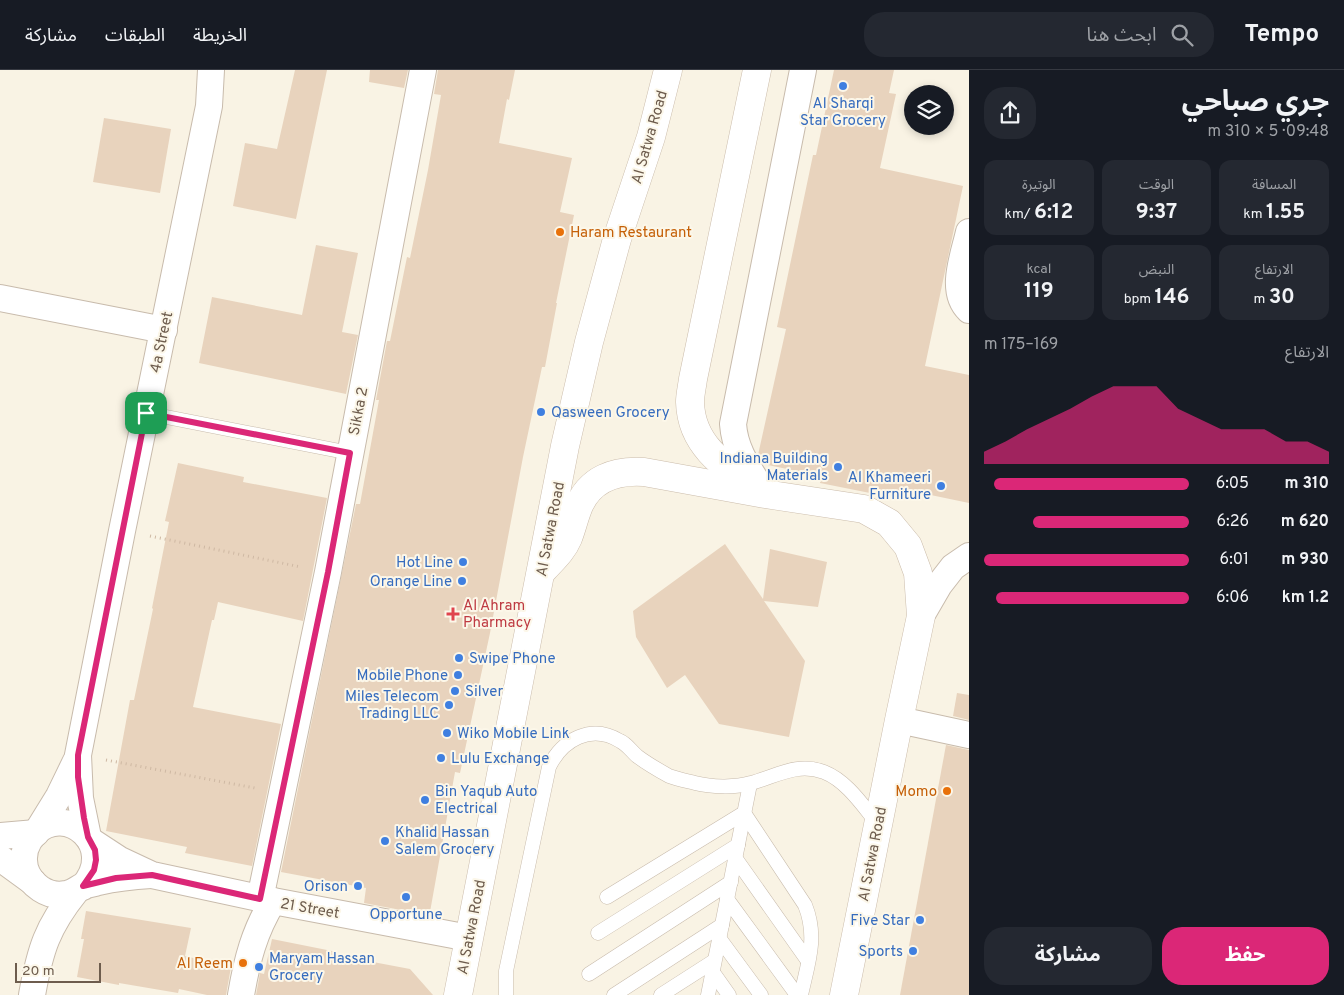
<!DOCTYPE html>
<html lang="ar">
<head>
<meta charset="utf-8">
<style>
  :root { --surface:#171b24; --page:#242831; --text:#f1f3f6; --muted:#9ea1a6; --line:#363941; --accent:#db2777 }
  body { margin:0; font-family:Overpass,"Noto Sans Arabic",sans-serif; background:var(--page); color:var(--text); direction:rtl; height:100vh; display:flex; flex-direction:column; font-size:19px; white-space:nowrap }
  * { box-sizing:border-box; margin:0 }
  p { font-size:16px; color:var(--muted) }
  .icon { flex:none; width:28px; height:28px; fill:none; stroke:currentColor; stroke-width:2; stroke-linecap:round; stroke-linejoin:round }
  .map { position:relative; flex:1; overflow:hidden; direction:ltr }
  .details { display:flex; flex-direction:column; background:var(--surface); width:375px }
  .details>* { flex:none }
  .fabs { position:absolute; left:904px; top:15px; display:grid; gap:10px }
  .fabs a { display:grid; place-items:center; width:50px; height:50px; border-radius:50%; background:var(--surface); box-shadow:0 2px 8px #0003; font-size:25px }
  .scale { position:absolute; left:15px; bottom:12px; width:86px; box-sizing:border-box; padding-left:5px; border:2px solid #6d5c4d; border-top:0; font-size:14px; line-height:18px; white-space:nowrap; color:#6d5c4d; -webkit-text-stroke:4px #fcf7e9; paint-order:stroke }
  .pin { position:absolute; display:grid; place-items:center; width:42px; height:42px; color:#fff; margin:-21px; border-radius:10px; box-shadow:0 2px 8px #0006 }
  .round { display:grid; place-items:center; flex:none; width:52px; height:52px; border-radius:20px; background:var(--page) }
  .headline { display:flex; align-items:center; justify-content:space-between; height:85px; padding:0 15px }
  h1 { font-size:28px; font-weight:700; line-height:38px }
  .figures { display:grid; grid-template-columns:repeat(3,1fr); gap:8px; height:85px; padding:5px 15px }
  .figures div { display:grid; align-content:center; border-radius:12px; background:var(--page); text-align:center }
  .figures b { font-size:21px; font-weight:700 }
  .figures small { font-size:14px; font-weight:400 }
  .figures p { font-size:14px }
  .chart { height:140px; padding:10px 15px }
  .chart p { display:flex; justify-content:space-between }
  .chart svg { width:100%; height:90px; margin-top:5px; fill:var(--accent); opacity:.7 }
  .cta { display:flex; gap:10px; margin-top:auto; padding:10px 15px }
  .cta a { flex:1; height:58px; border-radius:20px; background:var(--accent); color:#fff; font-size:20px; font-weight:700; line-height:58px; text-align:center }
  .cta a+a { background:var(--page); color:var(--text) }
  ul { padding:0 15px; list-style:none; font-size:16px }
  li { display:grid; grid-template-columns:80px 60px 1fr; align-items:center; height:38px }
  li i { height:12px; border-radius:6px; background:var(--accent) }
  header { display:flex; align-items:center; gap:30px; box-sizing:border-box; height:70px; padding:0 25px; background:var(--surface); border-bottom:1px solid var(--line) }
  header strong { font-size:24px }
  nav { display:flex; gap:28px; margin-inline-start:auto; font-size:18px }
  .search { width:350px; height:45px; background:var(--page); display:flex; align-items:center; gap:12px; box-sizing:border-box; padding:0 18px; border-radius:20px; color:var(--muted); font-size:19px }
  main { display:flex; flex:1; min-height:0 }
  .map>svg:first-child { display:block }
  .building { fill:#e8d3bd }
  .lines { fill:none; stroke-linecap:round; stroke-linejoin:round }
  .lane-casing { stroke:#c8bbac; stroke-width:15 }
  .street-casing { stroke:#c8bbac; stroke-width:28 }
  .secondary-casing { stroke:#cbbcab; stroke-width:29 }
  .path { stroke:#ceb8a3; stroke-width:3; stroke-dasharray:1 4; stroke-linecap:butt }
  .lane { stroke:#fff; stroke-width:14 }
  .street { stroke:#fff; stroke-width:26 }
  .secondary { stroke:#fff; stroke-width:28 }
  .route-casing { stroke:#fff; stroke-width:10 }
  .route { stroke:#db2777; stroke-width:6 }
  .shop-dot { fill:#3f7fe0; stroke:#fcf7e9; stroke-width:2 }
  .food-dot { fill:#e8710a; stroke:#fcf7e9; stroke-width:2 }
  .health-dot { fill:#e0444e; stroke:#fcf7e9; stroke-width:2 }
  .labels { text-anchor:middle; stroke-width:4; stroke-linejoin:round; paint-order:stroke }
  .shop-label { font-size:15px; fill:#366cbe; stroke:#fcf7e9; text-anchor:end }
  .street-label { font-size:15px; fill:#6d5c4d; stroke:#fcf7e9 }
  .food-label { font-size:15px; fill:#c56008; stroke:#fcf7e9; text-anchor:end }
  .health-label { font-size:15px; fill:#be3a42; stroke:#fcf7e9; text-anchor:start }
</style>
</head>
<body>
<header>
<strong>Tempo</strong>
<div class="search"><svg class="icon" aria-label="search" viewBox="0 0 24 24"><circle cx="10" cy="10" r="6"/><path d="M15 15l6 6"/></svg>ابحث هنا</div>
<nav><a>الخريطة</a><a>الطبقات</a><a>مشاركة</a></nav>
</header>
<main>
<section class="details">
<div class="headline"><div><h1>جري صباحي</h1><p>09:48 · 5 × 310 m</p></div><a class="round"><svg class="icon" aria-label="share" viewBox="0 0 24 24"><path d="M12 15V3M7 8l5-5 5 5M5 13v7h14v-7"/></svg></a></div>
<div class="figures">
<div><p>المسافة</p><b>1.55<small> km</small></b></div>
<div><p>الوقت</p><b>9:37</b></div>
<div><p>الوتيرة</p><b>6:12<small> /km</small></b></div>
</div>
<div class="figures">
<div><p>الارتفاع</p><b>30<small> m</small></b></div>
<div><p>النبض</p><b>146<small> bpm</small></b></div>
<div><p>kcal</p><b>119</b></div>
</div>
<div class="chart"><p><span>الارتفاع</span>169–175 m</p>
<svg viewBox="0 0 160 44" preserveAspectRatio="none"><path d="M0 44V38L10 33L20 27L30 22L40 17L50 11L60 6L70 6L80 6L90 17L100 22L110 27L120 27L130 27L140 33L150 33L160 38V44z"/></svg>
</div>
<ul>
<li><b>310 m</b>6:05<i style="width:95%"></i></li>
<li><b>620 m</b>6:26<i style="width:76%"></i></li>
<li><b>930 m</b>6:01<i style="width:100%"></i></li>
<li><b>1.2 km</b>6:06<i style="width:94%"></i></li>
</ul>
<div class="cta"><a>حفظ</a><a>مشاركة</a></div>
</section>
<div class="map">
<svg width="969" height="925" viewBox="0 0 969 925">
  <rect width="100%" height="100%" fill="#f9f3e4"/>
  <g class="building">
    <path d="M295,0H327L296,149L233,136L245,73L277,79Z"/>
    <path d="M370,0H408L404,18L369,12Z"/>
    <path d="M438,0H515L509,30L507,29L499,73L572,88L560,142L574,145L556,233H557L545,297H542L523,387L490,563L460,703L455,702L430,842L427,845L364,833L366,818L281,802L356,434H360L379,330H376L387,271H390L407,187L410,188L428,100L441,25L434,24Z"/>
    <path d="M834,0H894L889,23L896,24L880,98L963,116L925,296L969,305V433L902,419L901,424L886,421L885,426L820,413L821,406L763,394L758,385L786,259L777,257L813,85H816Z"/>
    <path d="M104,48L171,59L160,123L93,112Z"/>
    <path d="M316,175L358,183L342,262L358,265L346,324L199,293L212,227L302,245Z"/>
    <path d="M178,393L244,407L243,412L327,428L303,551L218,532L214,550H212L193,637L281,654L252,796L185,783L187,777L106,761L130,630H134L153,539L152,538L169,452L165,451Z"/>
    <path d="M725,474L763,529L770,479L827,492L818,537L764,531L805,591L789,667L719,654L685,605L667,618L636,567L633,541Z"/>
    <path d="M957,623L969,625V650L953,646Z"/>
    <path d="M946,675L969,680V925H900Z"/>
    <path d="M86,841L191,858L185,886L231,897L226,925H207L179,919L178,923L119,913V915L77,907L84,869H81Z"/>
    <path d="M272,869L337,882L336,885L410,899L433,925H256L260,903L264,904Z"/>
  </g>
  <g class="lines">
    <defs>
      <g id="lane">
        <path d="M146,343L350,383"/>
        <path d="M736,789L808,891"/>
        <path d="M607,827L744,743L805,835C818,867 808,893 801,925"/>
        <path d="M727,829L797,925"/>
        <path d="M598,863L738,775"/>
        <path d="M719,868L761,925"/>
        <path d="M712,901L729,925"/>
        <path d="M589,904L731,812"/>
        <path d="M506,925V901L549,697C562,670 591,653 620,671C627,674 631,681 637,686C645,692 660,701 669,706C677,709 687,711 695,713C711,717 735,718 751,713C777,706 797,692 824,702C847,711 863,736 878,754"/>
        <path d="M614,925L722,855"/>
        <path d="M661,925L714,891"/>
        <path d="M708,925L750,714"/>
      </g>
      <g id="street">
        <path d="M969,162C964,185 949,221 969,240"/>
        <path d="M0,228L164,260"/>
        <path d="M764,423C750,400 735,382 733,354L803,0"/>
        <path d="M921,546L939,515L953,497L969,486"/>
        <path d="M899,650L969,665"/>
        <path d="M38,760L59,726L76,691"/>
        <path d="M0,766L36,763"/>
        <path d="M88,767L80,728L78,685L122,461L209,36L211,0"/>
        <path d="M91,771L120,790L152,805L273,831L469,868"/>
        <path d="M0,788L33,812"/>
        <path d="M83,817C119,776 66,732 35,763C26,772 22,785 25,798C30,815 48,828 66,824C73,823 77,819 83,816C88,814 93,814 98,812C116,808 133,806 151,805"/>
        <path d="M260,829L328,502L423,0"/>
        <path d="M32,925C40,880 47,857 76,821"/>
        <path d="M241,925C247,890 254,862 273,831"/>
      </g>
      <g id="secondary">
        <path d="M755,417C724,396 691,375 690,332C690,325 692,317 693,309L757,0"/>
        <path d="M544,499C553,489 563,480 568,468C572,458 574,448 578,438C589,409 614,400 644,402L765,424L864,439L889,453L908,476L918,503L921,546L899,650L844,925"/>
        <path d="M458,925L565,376L589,272L617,169L651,67L668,0"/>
      </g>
    </defs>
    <use href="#lane" class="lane-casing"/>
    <use href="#street" class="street-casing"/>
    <use href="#secondary" class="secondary-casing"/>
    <g class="path">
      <path d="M150,466L301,497"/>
      <path d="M106,690L255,718"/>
    </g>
    <use href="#lane" class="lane"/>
    <use href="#street" class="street"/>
    <use href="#secondary" class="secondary"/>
  </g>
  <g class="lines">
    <defs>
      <path id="route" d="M146,343L350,383L328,502L260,829L152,805L116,808L83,816L94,800L96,790L95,780L88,767L84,748L78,707V685Z"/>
    </defs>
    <use href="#route" class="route-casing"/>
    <use href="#route" class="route"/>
  </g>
  <g class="shop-dot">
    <circle cx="843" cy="16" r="5"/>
    <circle cx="541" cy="342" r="5"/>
    <circle cx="838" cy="397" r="5"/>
    <circle cx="941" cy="416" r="5"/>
    <circle cx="463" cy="492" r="5"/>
    <circle cx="462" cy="511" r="5"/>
    <circle cx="459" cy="588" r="5"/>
    <circle cx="458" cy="605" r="5"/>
    <circle cx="455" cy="621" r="5"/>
    <circle cx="449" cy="635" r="5"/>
    <circle cx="447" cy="663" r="5"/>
    <circle cx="441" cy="688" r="5"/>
    <circle cx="425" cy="730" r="5"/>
    <circle cx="385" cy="771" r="5"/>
    <circle cx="358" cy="816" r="5"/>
    <circle cx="406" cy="827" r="5"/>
    <circle cx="920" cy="850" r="5"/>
    <circle cx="913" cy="881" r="5"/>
    <circle cx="259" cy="897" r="5"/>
  </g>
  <g class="food-dot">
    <circle cx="560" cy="162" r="5"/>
    <circle cx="947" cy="721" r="5"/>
    <circle cx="243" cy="893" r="5"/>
  </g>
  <path class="health-dot" d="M450.5 536.5h5v5h5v5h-5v5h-5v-5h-5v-5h5z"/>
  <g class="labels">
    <g class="shop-label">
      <text x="843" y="38" text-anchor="middle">Al Sharqi<tspan x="843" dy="17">Star Grocery</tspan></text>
      <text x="551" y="347" text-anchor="start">Qasween Grocery</text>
      <text x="828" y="393">Indiana Building<tspan x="828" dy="17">Materials</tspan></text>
      <text x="931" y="412">Al Khameeri<tspan x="931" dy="17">Furniture</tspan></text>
      <text x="453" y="497">Hot Line</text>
      <text x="452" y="516">Orange Line</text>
      <text x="469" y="593" text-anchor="start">Swipe Phone</text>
      <text x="448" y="610">Mobile Phone</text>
      <text x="465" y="626" text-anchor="start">Silver</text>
      <text x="439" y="631">Miles Telecom<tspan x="439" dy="17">Trading LLC</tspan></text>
      <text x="457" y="668" text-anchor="start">Wiko Mobile Link</text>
      <text x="451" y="693" text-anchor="start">Lulu Exchange</text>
      <text x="435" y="726" text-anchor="start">Bin Yaqub Auto<tspan x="435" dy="17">Electrical</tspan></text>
      <text x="395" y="767" text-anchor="start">Khalid Hassan<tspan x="395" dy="17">Salem Grocery</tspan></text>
      <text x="348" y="821">Orison</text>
      <text x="406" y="849" text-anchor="middle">Opportune</text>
      <text x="910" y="855">Five Star</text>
      <text x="903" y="886">Sports</text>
      <text x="269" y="893" text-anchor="start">Maryam Hassan<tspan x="269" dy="17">Grocery</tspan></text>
    </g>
    <g class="street-label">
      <text transform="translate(649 67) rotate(-74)" y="5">Al Satwa Road</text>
      <text transform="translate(161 272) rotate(-78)" y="5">4a Street</text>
      <text transform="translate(358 341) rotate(-79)" y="5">Sikka 2</text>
      <text transform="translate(550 459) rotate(-79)" y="5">Al Satwa Road</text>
      <text transform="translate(872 784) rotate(-79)" y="5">Al Satwa Road</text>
      <text transform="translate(310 838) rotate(10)" y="5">21 Street</text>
      <text transform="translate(471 857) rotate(-79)" y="5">Al Satwa Road</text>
    </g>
    <g class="food-label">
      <text x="570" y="167" text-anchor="start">Haram Restaurant</text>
      <text x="937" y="726">Momo</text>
      <text x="233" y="898">Al Reem</text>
    </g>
    <g class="health-label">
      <text x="463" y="540">Al Ahram<tspan x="463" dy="17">Pharmacy</tspan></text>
    </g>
  </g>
</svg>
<div class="fabs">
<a><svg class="icon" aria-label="layers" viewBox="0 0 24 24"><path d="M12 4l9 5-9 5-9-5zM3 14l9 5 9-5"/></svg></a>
</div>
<div class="scale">20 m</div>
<div class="pin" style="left:146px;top:343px;background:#1e9e55"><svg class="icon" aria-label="arrive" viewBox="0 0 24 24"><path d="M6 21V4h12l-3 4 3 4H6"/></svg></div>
</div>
</main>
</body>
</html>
